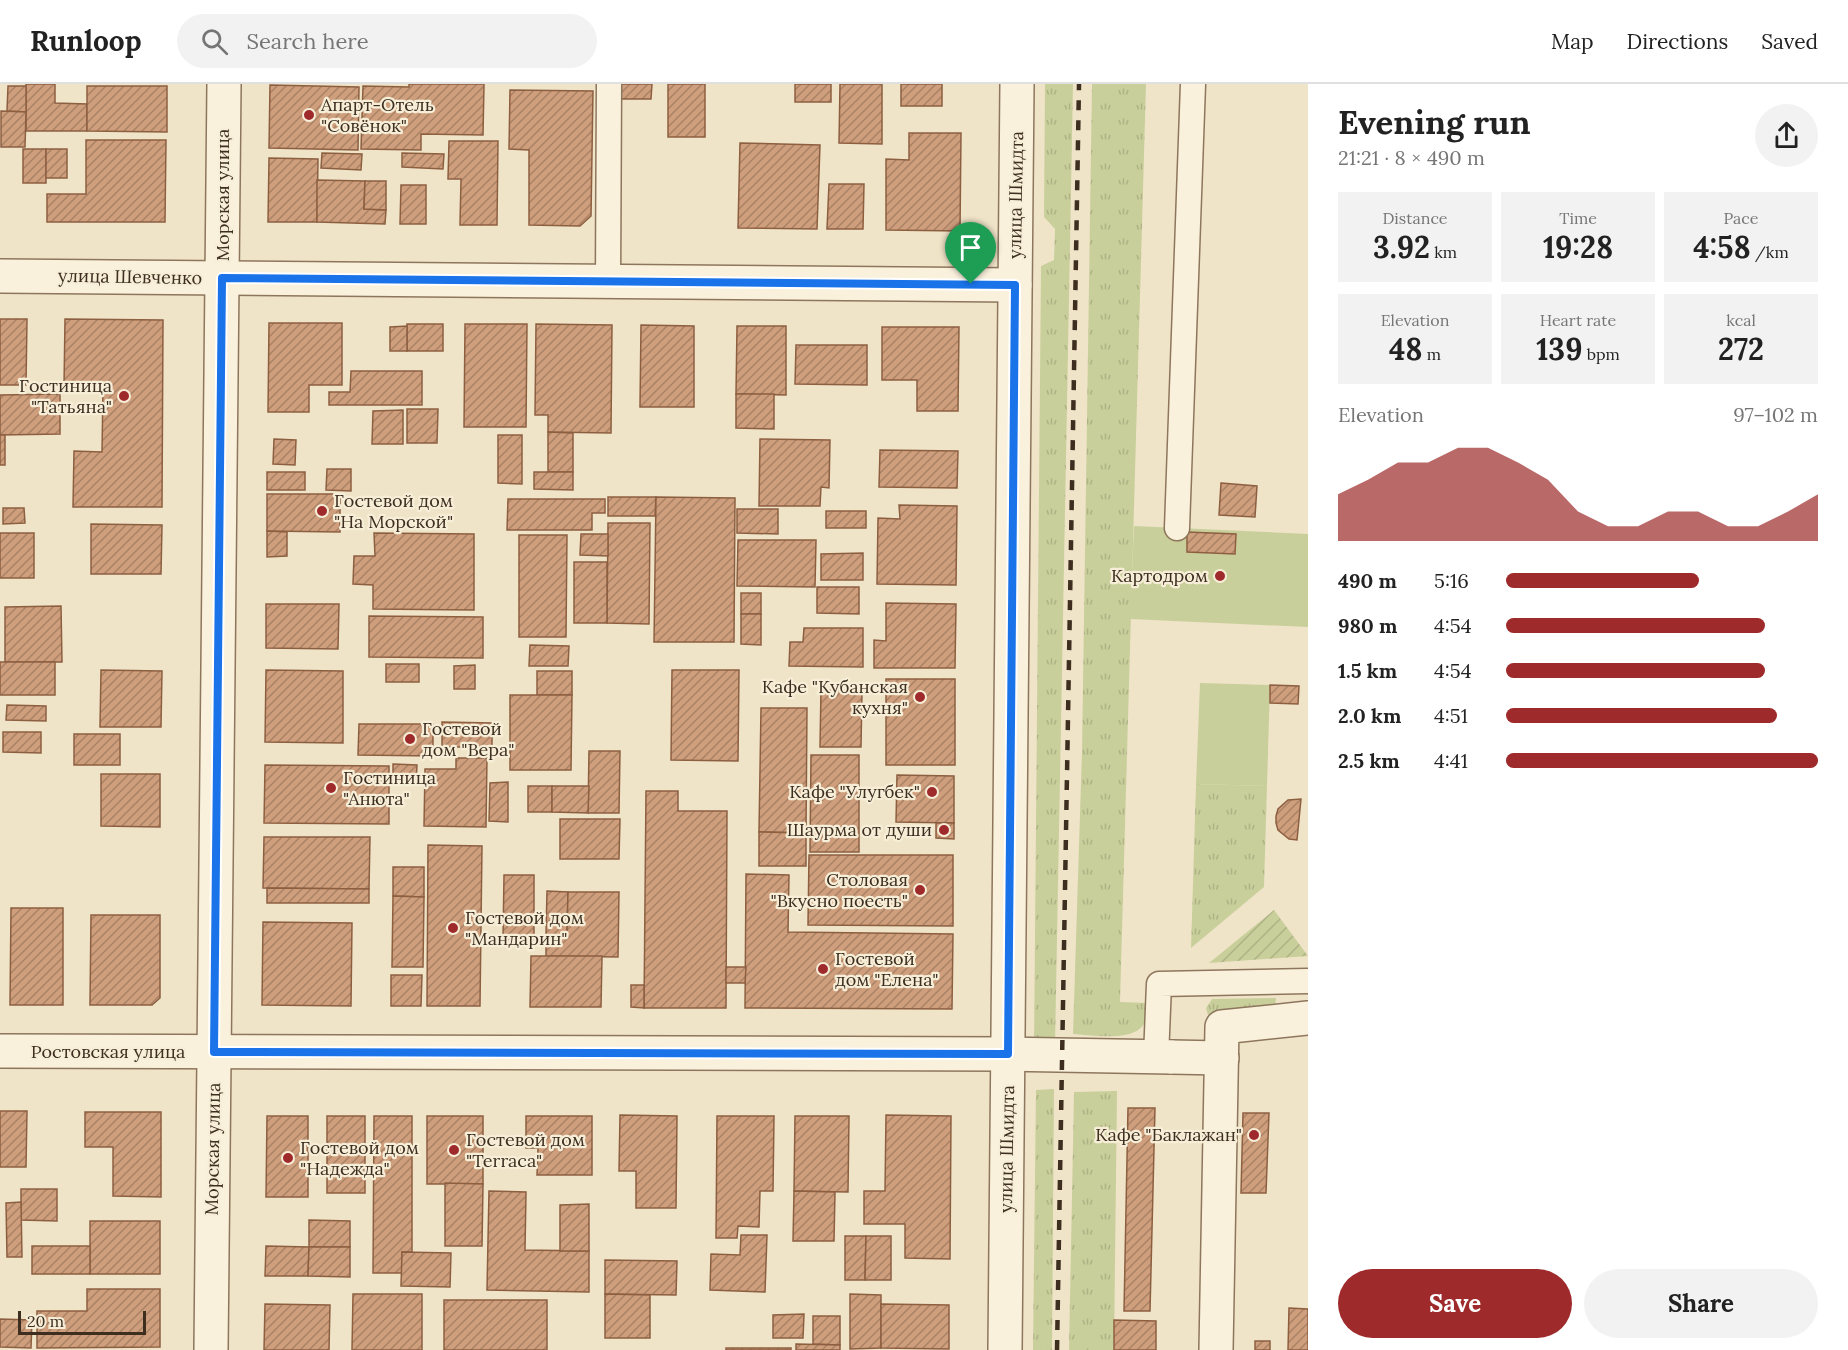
<!DOCTYPE html>
<html lang="en">
<head>
<meta charset="utf-8">
<style>
  :root { --surface:#fff; --page:#f2f2f2; --text:#222; --muted:#767676; --line:#e0e0e0; --accent:#9e2a2b }
  body { margin:0; font-family:Lora,serif; background:var(--page); color:var(--text); height:100vh; display:flex; flex-direction:column; font-size:22px; white-space:nowrap }
  * { box-sizing:border-box; margin:0 }
  p { font-size:20px; color:var(--muted) }
  .icon { flex:none; width:33px; height:33px; fill:none; stroke:currentColor; stroke-width:2; stroke-linecap:round; stroke-linejoin:round }
  .map { position:relative; flex:1; overflow:hidden }
  .details { display:flex; flex-direction:column; background:var(--surface); width:540px }
  .details>* { flex:none }
  .scale { position:absolute; left:18px; bottom:15px; width:128px; box-sizing:border-box; padding-left:6px; border:3px solid #3d2e20; border-top:0; font-size:16px; line-height:21px; white-space:nowrap; color:#3d2e20; -webkit-text-stroke:4px #f7eed8; paint-order:stroke }
  .pin { position:absolute; display:grid; place-items:center; width:51px; height:51px; color:#fff; margin:-62px -26px; border-radius:50% 50% 50% 0; rotate:-45deg; box-shadow:0 0 6px #0007 }
  .pin .icon { rotate:45deg }
  .round { display:grid; place-items:center; flex:none; width:63px; height:63px; border-radius:32px; background:var(--page) }
  .headline { display:flex; align-items:center; justify-content:space-between; height:102px; padding:0 30px }
  h1 { font-size:33px; font-weight:700; line-height:45px }
  .metrics { display:grid; grid-template-columns:repeat(3,1fr); gap:9px; height:102px; padding:6px 30px }
  .metrics div { display:grid; align-content:center; border-radius:0px; background:var(--page); text-align:center }
  .metrics b { font-size:30px; font-weight:700 }
  .metrics small { font-size:16px; font-weight:400 }
  .metrics p { font-size:16px }
  .chart { height:168px; padding:12px 30px }
  .chart p { display:flex; justify-content:space-between }
  .chart svg { width:100%; height:108px; margin-top:6px; fill:var(--accent); opacity:.7 }
  .primary-button { display:flex; gap:12px; margin-top:auto; padding:12px 30px }
  .primary-button a { flex:1; height:69px; border-radius:36px; background:var(--accent); color:#fff; font-size:24px; font-weight:700; line-height:69px; text-align:center }
  .primary-button a+a { background:var(--page); color:var(--text) }
  ul { padding:0 30px; list-style:none; font-size:20px }
  li { display:grid; grid-template-columns:96px 72px 1fr; align-items:center; height:45px }
  li i { height:15px; border-radius:8px; background:var(--accent) }
  header { display:flex; align-items:center; gap:36px; box-sizing:border-box; height:84px; padding:0 30px; background:var(--surface); border-bottom:2px solid var(--line) }
  header strong { font-size:28px }
  nav { display:flex; gap:33px; margin-inline-start:auto; font-size:21px }
  .search { width:420px; height:54px; background:var(--page); display:flex; align-items:center; gap:15px; box-sizing:border-box; padding:0 21px; border-radius:33px; color:var(--muted); font-size:22px }
  main { display:flex; flex:1; min-height:0 }
  .map>svg:first-child { display:block }
  .grass { fill:url(#grass-tufts) }
  .park { fill:#c9cf9b }
  .garden { fill:url(#garden-furrows) }
  .building { fill:url(#building-hatch); stroke:#8d5f41; stroke-width:1.5 }
  .lines { fill:none; stroke-linecap:round; stroke-linejoin:round }
  .service-casing { stroke:#8d765c; stroke-width:27 }
  .pedestrian-casing { stroke:#8d765c; stroke-width:36 }
  .minor-casing { stroke:#8d765c; stroke-width:36 }
  .tertiary-casing { stroke:#8d765c; stroke-width:36 }
  .service { stroke:#faf1dc; stroke-width:24 }
  .pedestrian { stroke:#faf1dc; stroke-width:33 }
  .minor { stroke:#faf1dc; stroke-width:33 }
  .tertiary { stroke:#faf1dc; stroke-width:33 }
  .rail { stroke:#3d2e20; stroke-width:4.5; stroke-dasharray:10 10; stroke-linecap:butt }
  .route-casing { stroke:#fff; stroke-width:12 }
  .route { stroke:#1a73e8; stroke-width:8 }
  .poi-dot { fill:#9e2a2b; stroke:#f7eed8; stroke-width:2 }
  .labels { text-anchor:middle; stroke-width:4.5; stroke-linejoin:round; paint-order:stroke }
  .poi-label { font-size:18px; fill:#3d2e20; stroke:#f7eed8; text-anchor:start }
  .street-label { font-size:18px; fill:#3d2e20; stroke:#f7eed8 }
</style>
</head>
<body>
<header>
<strong>Runloop</strong>
<div class="search"><svg class="icon" aria-label="search" viewBox="0 0 24 24"><circle cx="10" cy="10" r="6"/><path d="M15 15l6 6"/></svg>Search here</div>
<nav><a>Map</a><a>Directions</a><a>Saved</a></nav>
</header>
<main>
<div class="map">
<svg width="1308" height="1266" viewBox="0 0 1308 1266">
  <defs>
    <pattern id="grass-tufts" width="24" height="20" patternUnits="userSpaceOnUse" patternTransform="scale(1.5)"><rect width="24" height="20" fill="#c9cf9b"/><path d="M3 7l-1-3M5 7V3M7 7l1-3M15 17l-1-3M17 17v-4M19 17l1-3" fill="none" stroke="#aeb285"/></pattern>
    <pattern id="garden-furrows" width="10" height="10" patternUnits="userSpaceOnUse" patternTransform="scale(1.5)"><rect width="10" height="10" fill="#c9cf9b"/><path d="M-1 1l2-2M0 10L10 0M9 11l2-2" fill="none" stroke="#aeb285"/></pattern>
    <pattern id="building-hatch" width="6" height="6" patternUnits="userSpaceOnUse" patternTransform="scale(1.5)"><rect width="6" height="6" fill="#cf9f7d"/><path d="M-1 1l2-2M0 6l6-6M5 7l2-2" fill="none" stroke="#a98266"/></pattern>
  </defs>
  <rect width="100%" height="100%" fill="#f0e4c8"/>
  <g class="grass">
    <path d="M1045,0H1073L1055,962L1034,963L1041,182L1054,176L1055,145L1044,133Z"/>
    <path d="M1092,0H1146L1120,918L1147,919C1147,925 1147,932 1145,938C1136,959 1092,951 1073,950L1082,667Z"/>
    <path d="M1196,700L1267,702L1264,803L1191,864Z"/>
    <path d="M1276,914L1275,925L1212,933L1208,931L1206,924L1212,915Z"/>
    <path d="M1054,1005L1052,1266H1033L1036,1006Z"/>
    <path d="M1117,1007L1114,1266H1069L1074,1008Z"/>
  </g>
  <g class="park">
    <path d="M1134,442L1308,450V543L1130,535Z"/>
    <path d="M1200,599L1270,601L1267,702L1196,700Z"/>
  </g>
  <path class="garden" d="M1274,826L1308,872L1209,879Z"/>
  <g class="building">
    <path d="M26,0H55V19L87,20V47H26Z"/>
    <path d="M409,0H484L483,51L421,50V66L361,65L363,2L409,3Z"/>
    <path d="M621,0H652L651,15H621Z"/>
    <rect x="668" y="0" width="37" height="53"/>
    <rect x="795" y="0" width="36" height="18"/>
    <path d="M840,0H882V60L839,59Z"/>
    <rect x="901" y="0" width="41" height="22"/>
    <path d="M270,1L359,3L358,66L269,64Z"/>
    <path d="M8,2H26V28L7,27Z"/>
    <path d="M87,2H167V48L87,47Z"/>
    <path d="M510,6L593,7L591,132L580,142L529,141V66L509,65Z"/>
    <path d="M1,27L26,28L25,63H1Z"/>
    <path d="M909,49H961L960,147L886,146V75L909,76Z"/>
    <path d="M86,56H166L165,138H47V110H86Z"/>
    <path d="M449,57H498L497,141H460L461,95H448Z"/>
    <path d="M740,59L820,61L817,145L738,144Z"/>
    <rect x="23" y="65" width="23" height="34"/>
    <rect x="46" y="65" width="21" height="29"/>
    <path d="M322,69L362,70L361,86L321,84Z"/>
    <path d="M402,69L444,70L443,85L402,83Z"/>
    <path d="M269,74L318,75L317,138H268Z"/>
    <path d="M317,96L365,97L364,125L386,126L385,140L317,138Z"/>
    <path d="M365,97H386V126L364,125Z"/>
    <path d="M829,100H864L863,145H827Z"/>
    <path d="M401,101H426V140H400Z"/>
    <path d="M0,235H27L26,301H0Z"/>
    <path d="M65,235L163,236L162,423H73L74,367L102,368L103,303H64Z"/>
    <path d="M269,239H342V301H309V328H268Z"/>
    <rect x="407" y="240" width="36" height="27"/>
    <path d="M465,240H527L526,343H464Z"/>
    <path d="M536,240L612,241L611,349L548,348V331H535Z"/>
    <path d="M641,241L694,242V323H640Z"/>
    <path d="M407,242V267H390V243Z"/>
    <path d="M737,242H786V311L736,310Z"/>
    <path d="M882,243H959L958,327H917V296H882Z"/>
    <path d="M796,261H867V301L795,300Z"/>
    <path d="M351,287H422V321H329V308H350Z"/>
    <path d="M60,310V350L0,351V311Z"/>
    <path d="M736,310H774V345L736,344Z"/>
    <path d="M407,325H438L437,359H407Z"/>
    <path d="M403,326V360H372L373,327Z"/>
    <path d="M548,348L573,349V388H548Z"/>
    <rect x="0" y="351" width="5" height="30"/>
    <path d="M498,351H522V400L498,399Z"/>
    <path d="M274,355L296,356L295,381L273,380Z"/>
    <path d="M760,355L830,356L829,404L821,403L820,422H759Z"/>
    <path d="M880,366L958,367L957,404L879,403Z"/>
    <path d="M327,385H351V407L326,406Z"/>
    <rect x="267" y="388" width="38" height="18"/>
    <path d="M534,388H573V406L534,405Z"/>
    <path d="M1221,399L1257,402L1255,433L1219,431Z"/>
    <path d="M267,410H340V448L267,447Z"/>
    <path d="M608,413H656L655,432H608Z"/>
    <path d="M656,413L735,414L734,558H654Z"/>
    <path d="M508,415H605V429H592V446H507Z"/>
    <path d="M899,421L957,422L956,501L877,500L878,434L900,435Z"/>
    <path d="M3,424H24L25,439L3,440Z"/>
    <path d="M737,425H778V450L737,449Z"/>
    <rect x="826" y="427" width="40" height="17"/>
    <path d="M608,439H650L649,540L607,539Z"/>
    <path d="M91,440L162,441L161,490H91Z"/>
    <path d="M267,447L287,448V472L267,473Z"/>
    <path d="M1187,448L1236,450L1235,470L1187,468Z"/>
    <rect x="0" y="449" width="34" height="45"/>
    <path d="M374,449L474,450V526L373,525V501L353,500L354,472H375Z"/>
    <path d="M581,450H608V472L580,471Z"/>
    <path d="M519,451H567L566,553H519Z"/>
    <path d="M738,456H816L815,503L737,502Z"/>
    <path d="M863,469V496H821V470Z"/>
    <rect x="574" y="478" width="33" height="61"/>
    <path d="M817,503H859V530L817,529Z"/>
    <rect x="741" y="509" width="20" height="21"/>
    <path d="M886,519L956,520L955,584H874V556L886,557Z"/>
    <path d="M266,520H339L338,565L266,564Z"/>
    <path d="M61,522L62,578H5V523Z"/>
    <path d="M741,530H761V561L741,560Z"/>
    <path d="M369,532L483,533V574L369,573Z"/>
    <path d="M804,544H863V583L789,582L790,558H803Z"/>
    <path d="M530,561L569,562L568,582H529Z"/>
    <rect x="0" y="578" width="55" height="33"/>
    <rect x="386" y="580" width="33" height="18"/>
    <path d="M475,581V605H454V582Z"/>
    <path d="M101,586L162,587L161,643H100Z"/>
    <path d="M266,586L343,587V659L265,658Z"/>
    <path d="M672,586H739L738,677L671,676Z"/>
    <rect x="537" y="587" width="35" height="24"/>
    <rect x="886" y="595" width="69" height="86"/>
    <path d="M1270,601L1299,602L1298,620L1270,619Z"/>
    <path d="M821,606L862,607L861,663H820Z"/>
    <path d="M510,611H572L571,686H510Z"/>
    <path d="M7,621L46,622V637L6,636Z"/>
    <path d="M761,624H807L806,749L759,748Z"/>
    <path d="M442,638L492,639V663H442Z"/>
    <path d="M359,640H433V672L358,671Z"/>
    <path d="M3,648H41V669L3,668Z"/>
    <rect x="74" y="650" width="46" height="31"/>
    <path d="M589,667H620L619,729H588Z"/>
    <path d="M811,671H859V768H810Z"/>
    <path d="M456,674H487L486,743L424,742L425,685H456Z"/>
    <path d="M393,680L417,681L416,699H393Z"/>
    <path d="M265,681L389,682V740L264,739Z"/>
    <path d="M101,690H160V743L101,742Z"/>
    <path d="M897,691L954,692V739L896,738Z"/>
    <path d="M508,698V738L489,737L490,699Z"/>
    <rect x="528" y="702" width="24" height="26"/>
    <path d="M552,702H589L588,729L552,728Z"/>
    <path d="M646,707H678V727H727L726,924H644Z"/>
    <path d="M1301,715L1297,756L1289,755L1278,746L1276,739V732L1278,725L1288,716Z"/>
    <path d="M560,735H620L619,775H560Z"/>
    <path d="M936,739H954V755L936,754Z"/>
    <path d="M759,748L806,749V782H759Z"/>
    <path d="M264,753H370L369,805L263,804Z"/>
    <path d="M428,761L482,762L480,922H427Z"/>
    <path d="M809,771H953V842L808,841Z"/>
    <path d="M393,783H424V813L393,812Z"/>
    <path d="M746,790L789,791L788,848L953,850L952,925L745,924Z"/>
    <path d="M504,791H534V856H503Z"/>
    <path d="M267,804L369,805V819H267Z"/>
    <path d="M547,807L568,808L567,851H546Z"/>
    <path d="M568,808H619L618,873L546,872V851H567Z"/>
    <path d="M393,812L424,813L423,883H392Z"/>
    <path d="M11,824H63V921H10Z"/>
    <path d="M91,831H160V914L152,921H90Z"/>
    <path d="M263,838L352,839L351,922L262,921Z"/>
    <path d="M531,872H602L601,923H530Z"/>
    <path d="M726,883H746L745,899H726Z"/>
    <path d="M391,891H422L421,922H391Z"/>
    <path d="M631,901H644V924L631,923Z"/>
    <path d="M1128,1024H1155L1150,1227H1124Z"/>
    <path d="M0,1027H27L26,1083H0Z"/>
    <path d="M85,1028H161V1113L113,1112V1063H85Z"/>
    <path d="M1243,1029H1269L1266,1109H1241Z"/>
    <path d="M620,1031L677,1032L676,1124H636V1087H619Z"/>
    <path d="M886,1031L951,1032L950,1175L905,1174V1140H864V1107H885Z"/>
    <path d="M267,1032H308V1113H266Z"/>
    <rect x="327" y="1032" width="38" height="77"/>
    <path d="M374,1032H412V1168H402V1189H373Z"/>
    <rect x="427" y="1032" width="56" height="68"/>
    <path d="M526,1032H592V1091H537L538,1064H526Z"/>
    <path d="M717,1032H774L773,1107H760L759,1143L738,1142L737,1154H716Z"/>
    <path d="M795,1032H849L848,1108L794,1107Z"/>
    <path d="M445,1099L483,1100L482,1162H445Z"/>
    <path d="M21,1105H57V1137L21,1136Z"/>
    <path d="M489,1107L526,1108L525,1166L589,1167V1208L487,1206Z"/>
    <path d="M794,1107L835,1108L834,1157H793Z"/>
    <path d="M21,1118L22,1173H7L6,1119Z"/>
    <path d="M589,1120V1167H560V1121Z"/>
    <path d="M309,1136L350,1137V1163H309Z"/>
    <rect x="90" y="1137" width="70" height="53"/>
    <path d="M741,1151H767L765,1208L710,1206L711,1170L740,1171Z"/>
    <path d="M845,1152H866L865,1196H845Z"/>
    <path d="M866,1152H891V1196H865Z"/>
    <rect x="32" y="1162" width="58" height="28"/>
    <path d="M266,1162L309,1163L308,1192H265Z"/>
    <path d="M309,1163H350V1193L308,1192Z"/>
    <path d="M402,1168L451,1169L450,1203L401,1202Z"/>
    <path d="M605,1176L677,1177L676,1211L605,1210Z"/>
    <path d="M87,1205H160V1263L37,1264V1227H87Z"/>
    <path d="M353,1210H422V1266H352Z"/>
    <path d="M605,1210L650,1211V1254H605Z"/>
    <path d="M850,1210L881,1211V1264L850,1265Z"/>
    <rect x="444" y="1216" width="103" height="50"/>
    <path d="M265,1220L330,1221L329,1266H264Z"/>
    <path d="M881,1220L949,1221V1265L881,1264Z"/>
    <path d="M1289,1224L1308,1225V1266H1288Z"/>
    <path d="M804,1230L803,1254H773V1231Z"/>
    <path d="M813,1232H840V1261L813,1260Z"/>
    <path d="M0,1235L32,1236L31,1264L0,1263Z"/>
    <path d="M1114,1236L1156,1237V1266H1114Z"/>
    <rect x="1255" y="1257" width="15" height="9"/>
    <path d="M796,1260L840,1261V1266H796Z"/>
    <rect x="726" y="1264" width="65" height="2"/>
  </g>
  <g class="lines">
    <defs>
      <g id="service">
        <path d="M608,197L609,0"/>
        <path d="M1177,444L1193,0"/>
        <path d="M1156,973L1159,900L1308,897"/>
      </g>
      <g id="pedestrian">
        <path d="M1171,973L1222,974"/>
        <path d="M1216,1266L1222,943L1308,934"/>
      </g>
      <g id="minor">
        <path d="M0,192L1015,201"/>
        <path d="M1008,970L1171,973"/>
        <path d="M211,1266L224,0"/>
      </g>
      <g id="tertiary">
        <path d="M0,967L1008,970"/>
        <path d="M1005,1266L1017,0"/>
      </g>
    </defs>
    <use href="#service" class="service-casing"/>
    <use href="#pedestrian" class="pedestrian-casing"/>
    <use href="#minor" class="minor-casing"/>
    <use href="#tertiary" class="tertiary-casing"/>
    <use href="#service" class="service"/>
    <use href="#pedestrian" class="pedestrian"/>
    <use href="#minor" class="minor"/>
    <use href="#tertiary" class="tertiary"/>
    <path class="rail" d="M1057,1266L1079,0"/>
  </g>
  <g class="lines">
    <defs>
      <path id="route" d="M222,194L1015,201L1008,970L214,968Z"/>
    </defs>
    <use href="#route" class="route-casing"/>
    <use href="#route" class="route"/>
  </g>
  <g class="poi-dot">
    <circle cx="309" cy="31" r="6"/>
    <circle cx="124" cy="312" r="6"/>
    <circle cx="322" cy="427" r="6"/>
    <circle cx="1220" cy="492" r="6"/>
    <circle cx="920" cy="613" r="6"/>
    <circle cx="410" cy="655" r="6"/>
    <circle cx="331" cy="704" r="6"/>
    <circle cx="932" cy="708" r="6"/>
    <circle cx="944" cy="746" r="6"/>
    <circle cx="920" cy="806" r="6"/>
    <circle cx="453" cy="844" r="6"/>
    <circle cx="823" cy="885" r="6"/>
    <circle cx="1254" cy="1051" r="6"/>
    <circle cx="454" cy="1066" r="6"/>
    <circle cx="288" cy="1074" r="6"/>
  </g>
  <g class="labels">
    <g class="poi-label">
      <text x="321" y="27">Апарт-Отель<tspan x="321" dy="21">"Совёнок"</tspan></text>
      <text x="112" y="308" text-anchor="end">Гостиница<tspan x="112" dy="21">"Татьяна"</tspan></text>
      <text x="334" y="423">Гостевой дом<tspan x="334" dy="21">"На Морской"</tspan></text>
      <text x="1208" y="498" text-anchor="end">Картодром</text>
      <text x="908" y="609" text-anchor="end">Кафе "Кубанская<tspan x="908" dy="21">кухня"</tspan></text>
      <text x="422" y="651">Гостевой<tspan x="422" dy="21">дом "Вера"</tspan></text>
      <text x="343" y="700">Гостиница<tspan x="343" dy="21">"Анюта"</tspan></text>
      <text x="920" y="714" text-anchor="end">Кафе "Улугбек"</text>
      <text x="932" y="752" text-anchor="end">Шаурма от души</text>
      <text x="908" y="802" text-anchor="end">Столовая<tspan x="908" dy="21">"Вкусно поесть"</tspan></text>
      <text x="465" y="840">Гостевой дом<tspan x="465" dy="21">"Мандарин"</tspan></text>
      <text x="835" y="881">Гостевой<tspan x="835" dy="21">дом "Елена"</tspan></text>
      <text x="1242" y="1057" text-anchor="end">Кафе "Баклажан"</text>
      <text x="466" y="1062">Гостевой дом<tspan x="466" dy="21">"Terraca"</tspan></text>
      <text x="300" y="1070">Гостевой дом<tspan x="300" dy="21">"Надежда"</tspan></text>
    </g>
    <g class="street-label">
      <text transform="translate(223 111) rotate(-90)" y="6">Морская улица</text>
      <text transform="translate(1016 111) rotate(-89)" y="6">улица Шмидта</text>
      <text transform="translate(130 193) rotate(1)" y="6">улица Шевченко</text>
      <text x="108" y="974">Ростовская улица</text>
      <text transform="translate(213 1065) rotate(-89)" y="6">Морская улица</text>
      <text transform="translate(1007 1065) rotate(-89)" y="6">улица Шмидта</text>
    </g>
  </g>
</svg>
<div class="scale">20 m</div>
<div class="pin" style="left:971px;top:200px;background:#1e9e55"><svg class="icon" aria-label="arrive" viewBox="0 0 24 24"><path d="M6 21V4h12l-3 4 3 4H6"/></svg></div>
</div>
<section class="details">
<div class="headline"><div><h1>Evening run</h1><p>21:21 · 8 × 490 m</p></div><a class="round"><svg class="icon" aria-label="share" viewBox="0 0 24 24"><path d="M12 15V3M7 8l5-5 5 5M5 13v7h14v-7"/></svg></a></div>
<div class="metrics">
<div><p>Distance</p><b>3.92<small> km</small></b></div>
<div><p>Time</p><b>19:28</b></div>
<div><p>Pace</p><b>4:58<small> /km</small></b></div>
</div>
<div class="metrics">
<div><p>Elevation</p><b>48<small> m</small></b></div>
<div><p>Heart rate</p><b>139<small> bpm</small></b></div>
<div><p>kcal</p><b>272</b></div>
</div>
<div class="chart"><p><span>Elevation</span>97–102 m</p>
<svg viewBox="0 0 160 44" preserveAspectRatio="none"><path d="M0 44V25L10 19L20 12L30 12L40 6L50 6L60 12L70 19L80 32L90 38L100 38L110 32L120 32L130 38L140 38L150 32L160 25V44z"/></svg>
</div>
<ul>
<li><b>490 m</b>5:16<i style="width:62%"></i></li>
<li><b>980 m</b>4:54<i style="width:83%"></i></li>
<li><b>1.5 km</b>4:54<i style="width:83%"></i></li>
<li><b>2.0 km</b>4:51<i style="width:87%"></i></li>
<li><b>2.5 km</b>4:41<i style="width:100%"></i></li>
</ul>
<div class="primary-button"><a>Save</a><a>Share</a></div>
</section>
</main>
</body>
</html>
